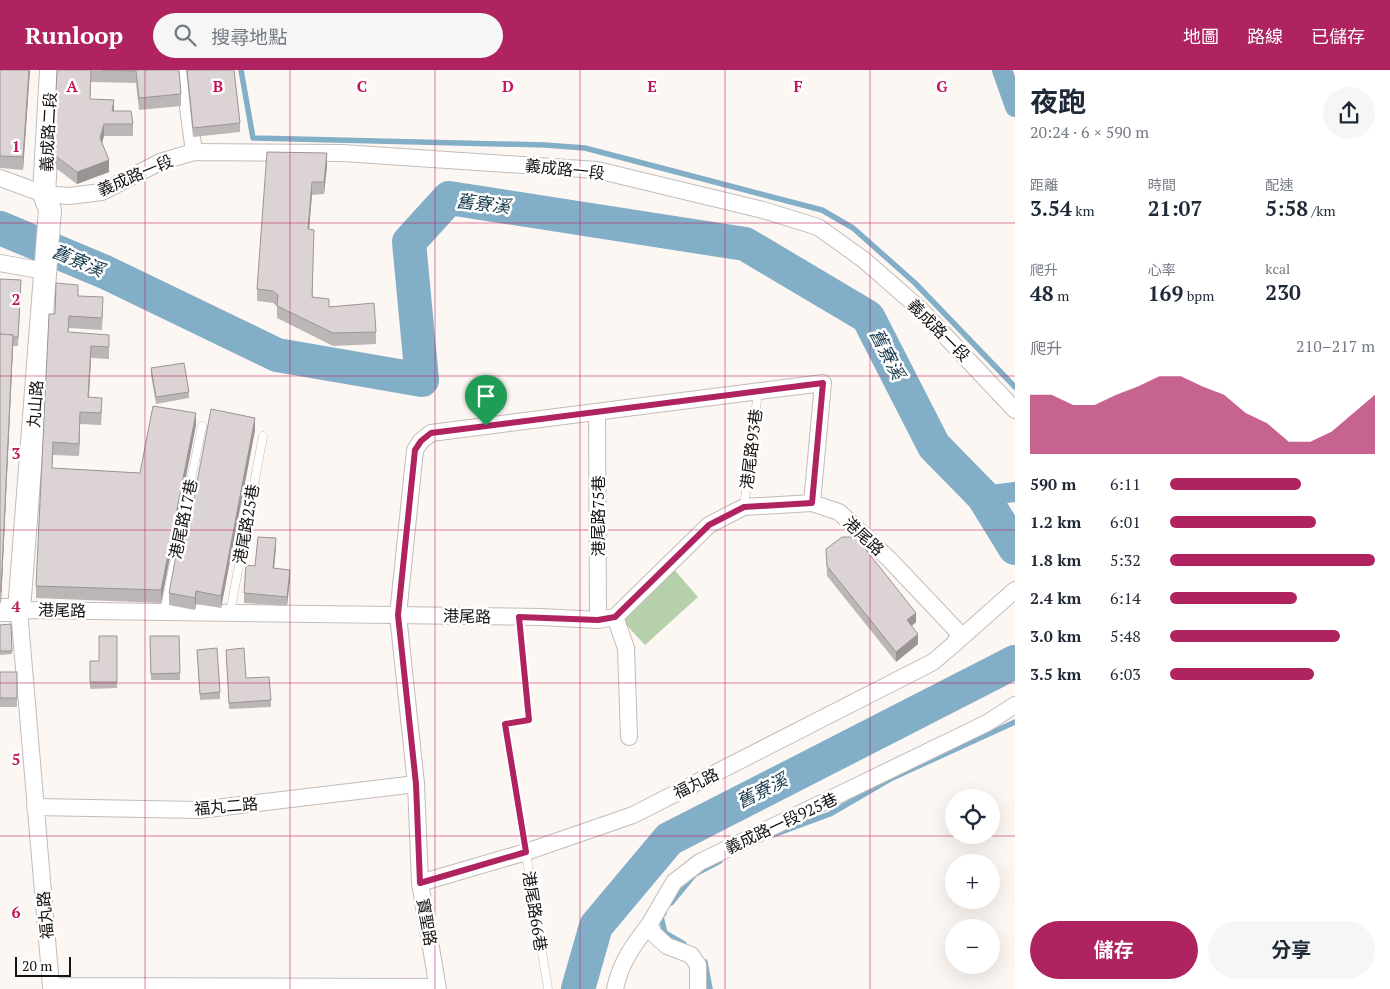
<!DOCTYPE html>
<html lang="zh-TW">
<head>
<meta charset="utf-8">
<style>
  :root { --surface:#fff; --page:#f6f6f7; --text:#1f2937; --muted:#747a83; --accent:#af2360 }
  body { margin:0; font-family:"PT Serif","Noto Sans TC",serif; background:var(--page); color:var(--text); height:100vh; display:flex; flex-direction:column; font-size:19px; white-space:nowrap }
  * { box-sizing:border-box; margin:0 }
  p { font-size:16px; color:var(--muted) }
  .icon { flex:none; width:28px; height:28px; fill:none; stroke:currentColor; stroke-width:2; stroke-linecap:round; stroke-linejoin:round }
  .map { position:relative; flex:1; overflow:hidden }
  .side { display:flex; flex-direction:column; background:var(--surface); width:375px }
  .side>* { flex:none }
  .buttons { position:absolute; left:945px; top:719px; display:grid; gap:10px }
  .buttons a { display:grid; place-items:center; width:55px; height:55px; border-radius:50%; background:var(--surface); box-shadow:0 5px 20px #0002; font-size:25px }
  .scale { position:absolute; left:15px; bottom:12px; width:56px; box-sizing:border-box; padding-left:5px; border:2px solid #151312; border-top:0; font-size:14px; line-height:18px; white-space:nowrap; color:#151312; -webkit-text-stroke:4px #fff; paint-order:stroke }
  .pin { position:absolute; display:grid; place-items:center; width:42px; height:42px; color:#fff; margin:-51px -21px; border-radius:50% 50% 50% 0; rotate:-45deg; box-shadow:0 0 5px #0007 }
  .pin .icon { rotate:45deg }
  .round { display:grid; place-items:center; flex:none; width:52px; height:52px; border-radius:26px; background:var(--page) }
  .headline { display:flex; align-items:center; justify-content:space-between; height:85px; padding:0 15px }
  h1 { font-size:28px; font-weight:700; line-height:38px }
  .figures { display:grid; grid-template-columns:repeat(3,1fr); gap:8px; height:85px; padding:5px 15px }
  .figures div { display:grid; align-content:center }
  .figures b { font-size:21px; font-weight:700 }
  .figures small { font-size:14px; font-weight:400 }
  .figures p { font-size:14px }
  .chart { height:140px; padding:10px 15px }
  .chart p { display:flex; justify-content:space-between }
  .chart svg { width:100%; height:90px; margin-top:5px; fill:var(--accent); opacity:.7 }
  .cta { display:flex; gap:10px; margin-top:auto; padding:10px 15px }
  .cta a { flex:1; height:58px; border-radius:30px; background:var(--accent); color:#fff; font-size:20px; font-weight:700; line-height:58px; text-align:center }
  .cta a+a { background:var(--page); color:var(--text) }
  ul { padding:0 15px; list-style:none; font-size:16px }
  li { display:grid; grid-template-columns:80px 60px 1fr; align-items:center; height:38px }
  li i { height:12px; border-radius:6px; background:var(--accent) }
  header { display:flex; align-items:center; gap:30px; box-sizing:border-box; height:70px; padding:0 25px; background:var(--accent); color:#fff }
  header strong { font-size:24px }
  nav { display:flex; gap:28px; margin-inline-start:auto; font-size:18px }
  .search { width:350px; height:45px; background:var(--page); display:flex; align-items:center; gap:12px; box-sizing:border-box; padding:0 18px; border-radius:28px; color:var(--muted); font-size:19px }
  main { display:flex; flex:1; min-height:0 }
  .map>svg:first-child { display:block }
  .green { fill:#b7d0ac }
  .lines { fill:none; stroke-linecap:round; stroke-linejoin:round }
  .stream { stroke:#82aec7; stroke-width:5.5 }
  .canal { stroke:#82aec7; stroke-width:20 }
  .river { stroke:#82aec7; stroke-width:34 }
  .lane-casing { stroke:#c2bcb9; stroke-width:9 }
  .street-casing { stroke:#c2bcb9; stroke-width:18 }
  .secondary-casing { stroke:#c2bcb9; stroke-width:24 }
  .lane { stroke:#fff; stroke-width:8 }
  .street { stroke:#fff; stroke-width:16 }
  .secondary { stroke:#fff; stroke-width:22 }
  .wall { fill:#bdb6b6 }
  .shaded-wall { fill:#9a9494 }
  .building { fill:#dcd4d4; stroke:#9a9494 }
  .route-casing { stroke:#fff; stroke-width:10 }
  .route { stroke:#af2360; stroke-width:6 }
  .grid { fill:none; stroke:#c2185b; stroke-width:1; stroke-opacity:0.55 }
  .labels { text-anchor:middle; stroke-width:5; stroke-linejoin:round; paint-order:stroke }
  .street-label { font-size:16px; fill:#151312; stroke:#fff }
  .water-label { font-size:18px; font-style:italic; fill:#153a4d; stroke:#fff }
  .grid-label { font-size:16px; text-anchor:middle; font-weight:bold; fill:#c2185b; stroke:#fff; stroke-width:5; stroke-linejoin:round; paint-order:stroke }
</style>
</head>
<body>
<header>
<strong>Runloop</strong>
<div class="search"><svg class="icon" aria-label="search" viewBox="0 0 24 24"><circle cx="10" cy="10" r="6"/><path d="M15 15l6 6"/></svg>搜尋地點</div>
<nav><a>地圖</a><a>路線</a><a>已儲存</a></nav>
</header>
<main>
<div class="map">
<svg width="1015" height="919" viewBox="0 0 1015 919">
  <rect width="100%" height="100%" fill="#fdf7f3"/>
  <path class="green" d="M671,496L698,527L645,575L619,547Z"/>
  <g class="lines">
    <g class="stream">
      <path d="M241,0L253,68L545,75L585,78L822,140L853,158L915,213L1015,317"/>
      <path d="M773,765L830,744L890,709L1015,652"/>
      <path d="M671,833L695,804L720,791"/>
      <path d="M664,843L661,847L665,863L684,874"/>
      <path d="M705,892L710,919"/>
    </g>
    <g class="canal">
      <path d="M1002,0L1015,37"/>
      <path d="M983,426L1015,422"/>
    </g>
    <g class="river">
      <path d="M0,158L105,202L277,285L422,310L409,172L449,128L745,174L868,247L934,376L983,426L1015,478"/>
      <path d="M578,919L596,856L669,769L1015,592"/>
    </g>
    <defs>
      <g id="lane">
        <path d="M744,437L758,321"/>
        <path d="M164,542L202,356"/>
        <path d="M230,543L263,366"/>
        <path d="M519,547L529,650L505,654L548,919"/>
      </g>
      <g id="street">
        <path d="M183,0L194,82"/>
        <path d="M0,108L44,124L69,126L102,122L160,92L194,82L343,83L597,100L763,140L818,157L864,190L920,239L1015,340"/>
        <path d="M0,193L45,201"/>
        <path d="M597,342L598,550"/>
        <path d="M615,547L626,578L629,667"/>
        <path d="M35,737L199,740L416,714"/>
        <path d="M420,813L526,782L633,745L933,592L954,574"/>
        <path d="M437,917L51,916L19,540L541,547L598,550L615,547L709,455L744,437L812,433L839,442L890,490L960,564L954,574L1015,520"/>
        <path d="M438,919L420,813L416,714L398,545L415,380L421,371L431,363L823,313L812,433"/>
        <path d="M615,919C620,894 633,875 649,855"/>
        <path d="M698,919V895L691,885L667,876L654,864L649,855L674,812L700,792L987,653L1015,635"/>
      </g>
      <path id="secondary" d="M0,540H19L50,140L44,124L51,0"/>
    </defs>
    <use href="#lane" class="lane-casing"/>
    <use href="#street" class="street-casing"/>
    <use href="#secondary" class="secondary-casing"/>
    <use href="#lane" class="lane"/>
    <use href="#street" class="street"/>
    <use href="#secondary" class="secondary"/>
  </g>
  <g class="wall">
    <path d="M0,0H30L23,100L0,98Z"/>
    <path d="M57,0H179L181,24V36L139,40L136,13L91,12L90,29L114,41L133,54V66H104L102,73L109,102L77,114L53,96Z"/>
    <path d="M186,0H234L240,53V62L193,67Z"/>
    <path d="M327,83V96L324,124L312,125L309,159L313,227L376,262V274L333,276L277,248V236L273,233L257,231V219Z"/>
    <path d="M0,209L21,219L18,276H13L1,533H0Z"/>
    <path d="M78,226L103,239L102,260L69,258L68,262L109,277V289L91,288L89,327L102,340L101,355L80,354L79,386L53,385L52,398L140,403L196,355L161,533L36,528V516L55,244Z"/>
    <path d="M151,298L189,322V328L156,334L151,305Z"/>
    <path d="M255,360L221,538L196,534L195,540L169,535V523L186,470Z"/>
    <path d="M276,477L274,498L290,509L287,536L244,533V523L255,496Z"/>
    <path d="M826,479L916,552L912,556L918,574L896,592L827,506Z"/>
    <path d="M11,554L12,584L0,585V555Z"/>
    <path d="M117,566V618L90,619V591H99Z"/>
    <path d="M150,566H179L180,610H151Z"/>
    <path d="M197,580L220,622V629L200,630Z"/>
    <path d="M226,580L246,608L271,630V637L229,639Z"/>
    <rect x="0" y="602" width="17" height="35"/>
  </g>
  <g class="shaded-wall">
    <path d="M29,0H30L23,100V87Z"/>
    <path d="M114,30V42L112,41Z"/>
    <path d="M104,54V66L100,80V68Z"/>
    <path d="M327,83V96L324,124V112Z"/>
    <path d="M109,90V102L77,114V102Z"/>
    <path d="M312,112V125L308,171V159Z"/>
    <path d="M13,265V277L1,533V521Z"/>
    <path d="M91,276V288L88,339V327Z"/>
    <path d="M80,342V354L79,386V374Z"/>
    <path d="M196,343V355L161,533V520Z"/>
    <path d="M255,348V360L221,538V526Z"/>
    <path d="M276,468V477L273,508V498Z"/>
    <path d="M290,500V509L287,536V527Z"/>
    <path d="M196,521V534L195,540V528Z"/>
    <path d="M916,543V552L907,560V550Z"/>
    <path d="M918,564V574L896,592V582Z"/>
  </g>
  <g class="building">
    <path d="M0,0H29L23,87L0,86Z"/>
    <path d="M57,0H91L90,29L114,30L112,41H131L133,54H104L100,68L109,90L77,102L53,84Z"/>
    <path d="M102,0H179L181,24L139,28L136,1Z"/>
    <path d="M187,0H234L240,53L193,58Z"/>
    <path d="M267,82L327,83L324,112H312L308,159L314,160L312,227L329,229V237L374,233L376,262L333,263L277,236L278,225L273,221L257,219Z"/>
    <path d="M0,209L21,210L18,267H13V265L0,264Z"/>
    <path d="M56,213L78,215V226L103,227L102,248L69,246L68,262L109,265V277L91,276L88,327L102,328L101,343L80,342L79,374L53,372L52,398L140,403L153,336L196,343L161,520L36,516L49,244H55Z"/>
    <path d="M0,264L13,265L1,521H0Z"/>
    <path d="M184,293L189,322L156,327L151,298Z"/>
    <path d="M211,339L255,348L221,526L196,521L195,528L169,523L179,469L186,470Z"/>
    <path d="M258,467L276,468L273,498L290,500L287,527L244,523L246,495L255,496Z"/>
    <path d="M842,467H856L916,543L907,550L918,564L896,582L827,496L826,479Z"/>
    <path d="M11,554L12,581H0V555Z"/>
    <path d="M99,566H117V612H90V591H99Z"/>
    <path d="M150,566H179L180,603L151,604Z"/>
    <path d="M217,578L220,622L200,624L197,580Z"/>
    <path d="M244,578L246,608L269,607L271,630L229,633L226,580Z"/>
    <rect x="0" y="602" width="17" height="26"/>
  </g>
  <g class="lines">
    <defs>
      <path id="route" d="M823,313L812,433L744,437L709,455L615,547L598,550L519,547L529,650L505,654L526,782L420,813L416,714L398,545L415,380L421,371L431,363Z"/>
    </defs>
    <use href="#route" class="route-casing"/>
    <use href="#route" class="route"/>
  </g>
  <path class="grid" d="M145,0V919M290,0V919M435,0V919M580,0V919M725,0V919M870,0V919M0,153H1015M0,306H1015M0,460H1015M0,613H1015M0,766H1015"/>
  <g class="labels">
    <g class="street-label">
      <text transform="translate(48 62) rotate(-87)" y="6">義成路二段</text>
      <text transform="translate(565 99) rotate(6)" y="6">義成路一段</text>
      <text transform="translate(135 105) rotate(-23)" y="6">義成路一段</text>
      <text transform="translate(939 260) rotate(45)" y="6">義成路一段</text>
      <text transform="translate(35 334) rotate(-86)" y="6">丸山路</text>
      <text transform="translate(751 379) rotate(-83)" y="6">港尾路93巷</text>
      <text transform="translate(598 446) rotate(-90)" y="6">港尾路75巷</text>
      <text transform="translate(183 449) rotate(-78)" y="6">港尾路17巷</text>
      <text transform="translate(246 454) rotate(-80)" y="6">港尾路25巷</text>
      <text transform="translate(864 466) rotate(43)" y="6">港尾路</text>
      <text transform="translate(62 540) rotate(1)" y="6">港尾路</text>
      <text transform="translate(467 546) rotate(1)" y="6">港尾路</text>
      <text transform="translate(696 713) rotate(-26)" y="6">福丸路</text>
      <text transform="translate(226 736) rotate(-5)" y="6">福丸二路</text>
      <text transform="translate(781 753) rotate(-25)" y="6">義成路一段925巷</text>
      <text transform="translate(535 841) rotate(81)" y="6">港尾路66巷</text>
      <text transform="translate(45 845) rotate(-95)" y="6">福丸路</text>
      <text transform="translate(427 852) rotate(80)" y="6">寶聖路</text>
    </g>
    <g class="water-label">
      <text transform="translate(483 134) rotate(7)" y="6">舊寮溪</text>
      <text transform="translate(78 191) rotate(23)" y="6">舊寮溪</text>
      <text transform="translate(887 284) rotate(63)" y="6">舊寮溪</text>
      <text transform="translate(762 721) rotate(-27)" y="6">舊寮溪</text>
    </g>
  </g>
  <g class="grid-label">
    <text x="72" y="22">A</text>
    <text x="218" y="22">B</text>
    <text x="362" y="22">C</text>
    <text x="508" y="22">D</text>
    <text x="652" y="22">E</text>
    <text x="798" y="22">F</text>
    <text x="942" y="22">G</text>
    <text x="16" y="82">1</text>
    <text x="16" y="235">2</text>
    <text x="16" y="389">3</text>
    <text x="16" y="542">4</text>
    <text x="16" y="695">5</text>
    <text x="16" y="848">6</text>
  </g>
</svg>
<div class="buttons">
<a><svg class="icon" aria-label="locate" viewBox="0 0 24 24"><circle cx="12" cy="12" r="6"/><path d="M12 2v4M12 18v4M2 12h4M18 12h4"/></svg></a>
<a>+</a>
<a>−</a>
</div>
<div class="scale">20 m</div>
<div class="pin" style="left:486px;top:356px;background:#1e9e55"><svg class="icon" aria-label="arrive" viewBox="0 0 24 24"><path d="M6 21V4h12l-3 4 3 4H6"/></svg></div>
</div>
<section class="side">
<div class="headline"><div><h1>夜跑</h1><p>20:24 · 6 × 590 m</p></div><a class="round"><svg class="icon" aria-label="share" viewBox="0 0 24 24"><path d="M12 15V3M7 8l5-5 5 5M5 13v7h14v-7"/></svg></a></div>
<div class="figures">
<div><p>距離</p><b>3.54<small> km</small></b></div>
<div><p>時間</p><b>21:07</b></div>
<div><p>配速</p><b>5:58<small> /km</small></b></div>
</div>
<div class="figures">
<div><p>爬升</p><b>48<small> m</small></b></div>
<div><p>心率</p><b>169<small> bpm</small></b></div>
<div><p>kcal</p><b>230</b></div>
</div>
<div class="chart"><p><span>爬升</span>210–217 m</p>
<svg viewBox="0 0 160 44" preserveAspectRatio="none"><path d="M0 44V15L10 15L20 20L30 20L40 15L50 11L60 6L70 6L80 11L90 15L100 24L110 29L120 38L130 38L140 33L150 24L160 15V44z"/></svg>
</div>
<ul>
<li><b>590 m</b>6:11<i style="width:64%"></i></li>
<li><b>1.2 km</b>6:01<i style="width:71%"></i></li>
<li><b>1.8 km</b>5:32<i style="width:100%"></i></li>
<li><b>2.4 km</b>6:14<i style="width:62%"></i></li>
<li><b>3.0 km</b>5:48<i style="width:83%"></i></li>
<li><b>3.5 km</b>6:03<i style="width:70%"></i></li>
</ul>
<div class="cta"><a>儲存</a><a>分享</a></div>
</section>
</main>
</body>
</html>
